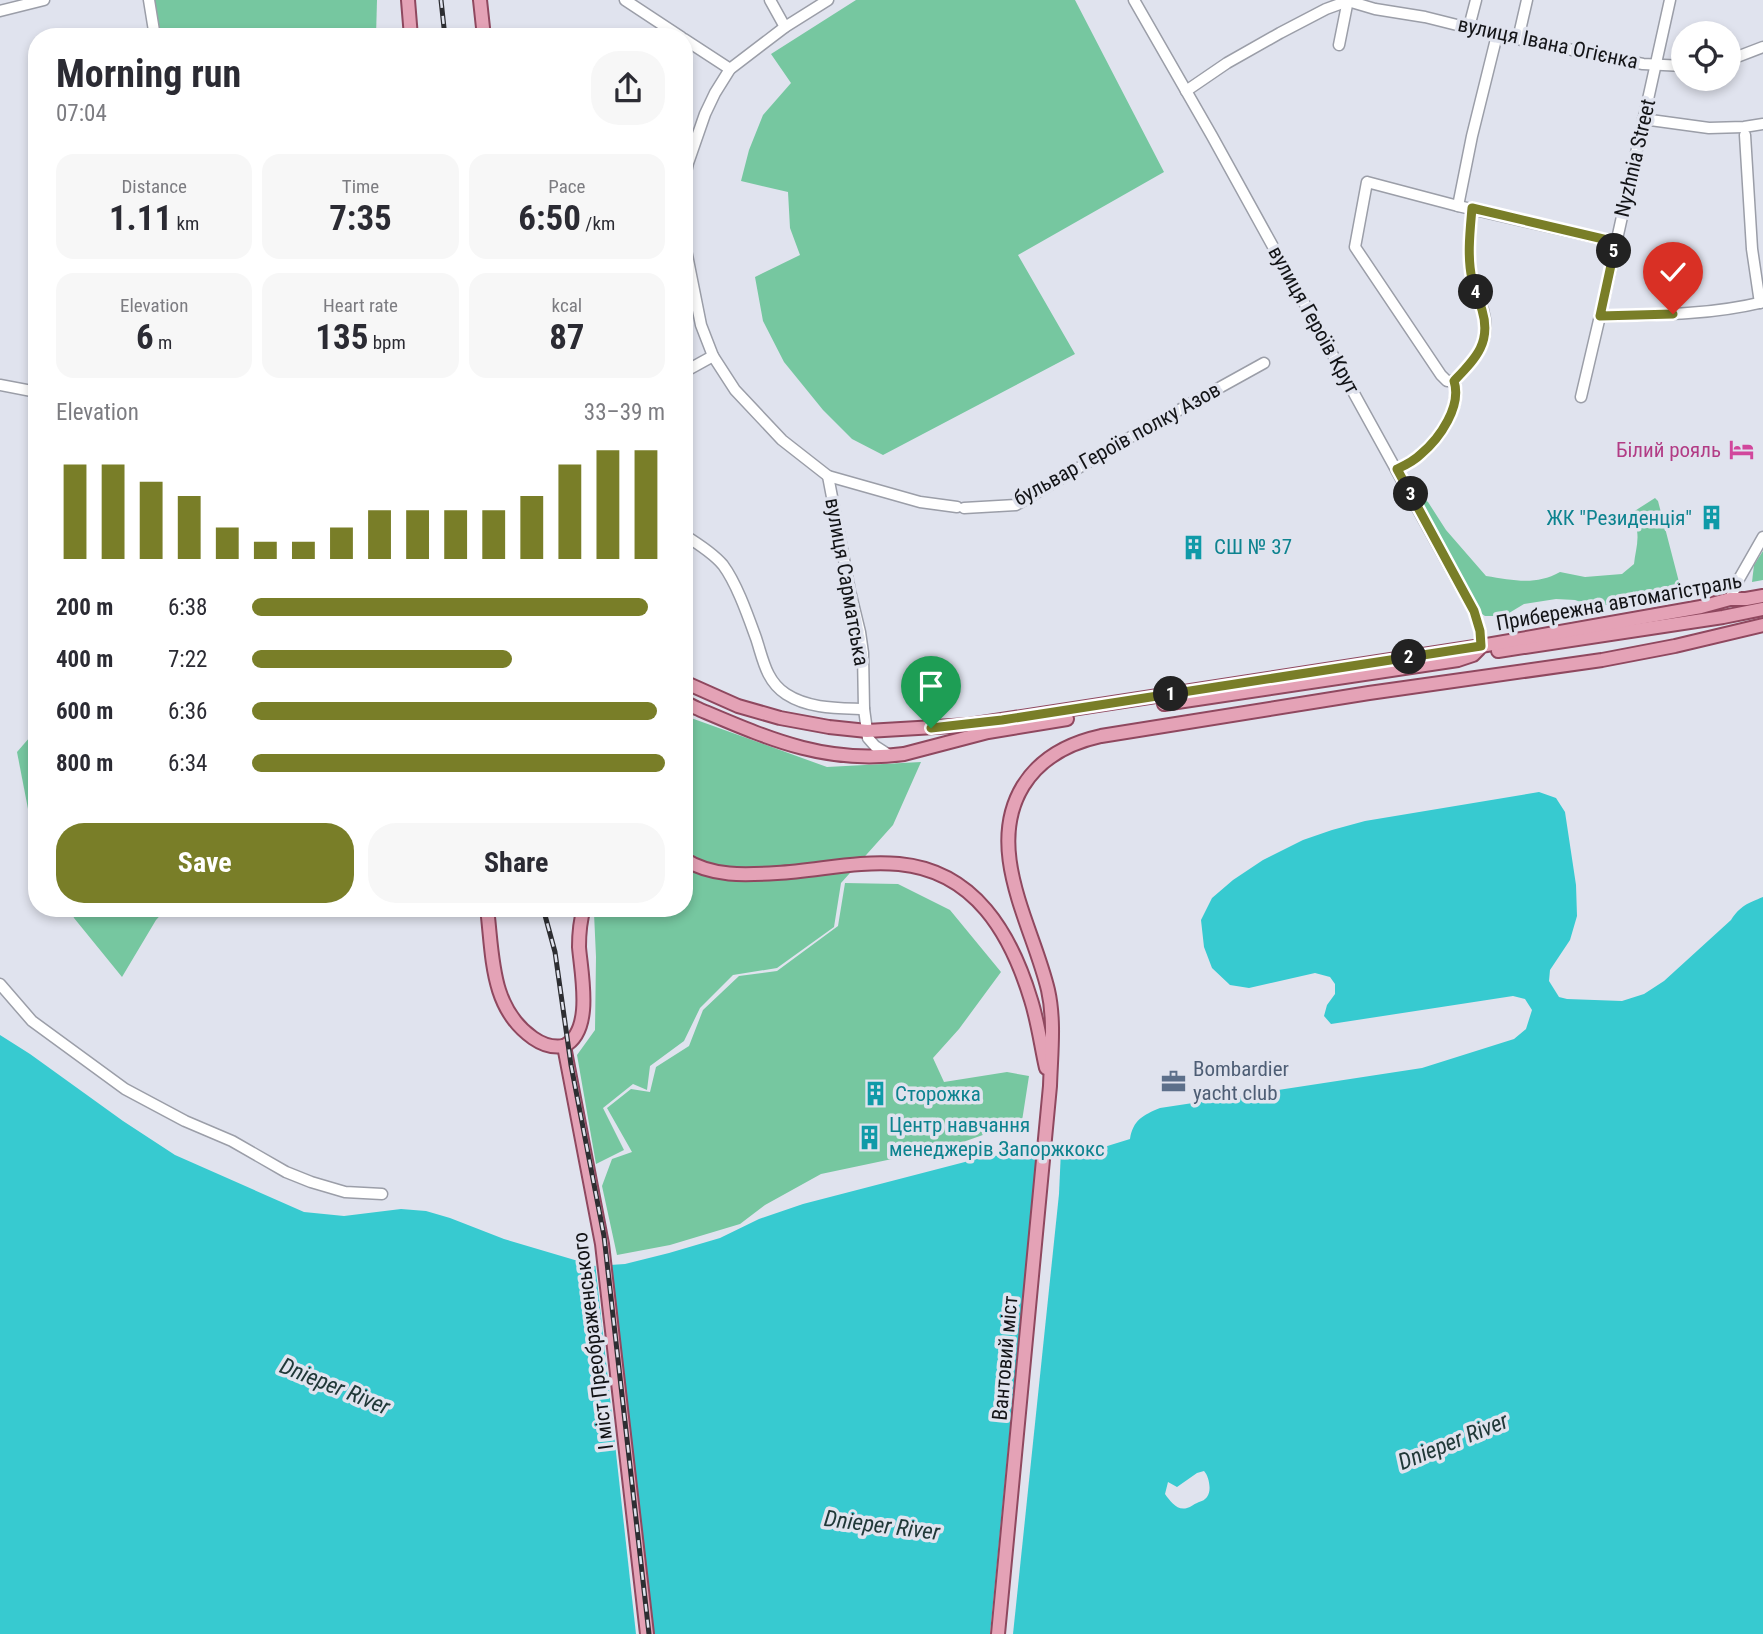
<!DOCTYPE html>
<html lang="en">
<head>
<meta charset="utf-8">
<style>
  :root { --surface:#fff; --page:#f7f7f7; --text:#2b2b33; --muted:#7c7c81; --accent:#797e28 }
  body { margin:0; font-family:"Roboto Condensed",sans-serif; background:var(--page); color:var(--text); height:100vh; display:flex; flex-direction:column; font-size:26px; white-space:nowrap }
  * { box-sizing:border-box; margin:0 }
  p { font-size:23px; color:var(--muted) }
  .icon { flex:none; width:38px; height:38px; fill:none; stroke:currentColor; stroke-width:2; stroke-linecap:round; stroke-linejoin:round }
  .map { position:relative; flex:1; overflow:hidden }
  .details { position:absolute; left:28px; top:28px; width:665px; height:889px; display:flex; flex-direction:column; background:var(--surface); border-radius:28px; box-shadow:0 4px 10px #0003 }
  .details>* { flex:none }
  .tools { position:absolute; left:1671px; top:21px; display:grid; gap:14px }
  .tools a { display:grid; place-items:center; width:70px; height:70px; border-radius:50%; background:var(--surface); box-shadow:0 4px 10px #0003; font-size:35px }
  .pin { position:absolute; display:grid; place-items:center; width:60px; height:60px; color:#fff; margin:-72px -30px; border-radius:50% 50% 50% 0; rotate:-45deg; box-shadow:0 0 7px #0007 }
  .pin .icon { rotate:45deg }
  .km { position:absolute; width:35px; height:35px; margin:-18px; border-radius:50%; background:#222; color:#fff; font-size:19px; line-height:35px; text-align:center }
  .round { display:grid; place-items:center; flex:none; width:74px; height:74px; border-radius:28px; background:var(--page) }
  .head { display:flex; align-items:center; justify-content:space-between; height:119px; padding:0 28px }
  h1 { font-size:38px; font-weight:700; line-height:52px }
  .stats { display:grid; grid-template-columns:repeat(3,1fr); gap:10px; height:119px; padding:7px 28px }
  .stats div { display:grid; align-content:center; border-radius:18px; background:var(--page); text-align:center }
  .stats b { font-size:35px; font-weight:700 }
  .stats small { font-size:19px; font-weight:400 }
  .stats p { font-size:19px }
  .chart { height:196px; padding:14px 28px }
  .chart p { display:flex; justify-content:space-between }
  .chart svg { width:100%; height:126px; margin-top:7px; stroke:var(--accent); stroke-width:6 }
  .action { display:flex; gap:14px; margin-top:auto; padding:14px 28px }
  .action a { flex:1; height:80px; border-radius:28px; background:var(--accent); color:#fff; font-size:28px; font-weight:700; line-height:80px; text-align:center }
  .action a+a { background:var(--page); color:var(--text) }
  ul { padding:0 28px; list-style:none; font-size:23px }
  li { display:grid; grid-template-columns:112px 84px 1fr; align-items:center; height:52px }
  li i { height:18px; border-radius:9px; background:var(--accent) }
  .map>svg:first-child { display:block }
  .green { fill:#76c7a0 }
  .water { fill:#37cad0; fill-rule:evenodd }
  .pier { fill:#e0e3ee }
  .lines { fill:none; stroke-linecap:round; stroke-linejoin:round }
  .minor-casing { stroke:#9b9ea8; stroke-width:13 }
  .major-casing { stroke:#8f485f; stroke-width:16 }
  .minor { stroke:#fff; stroke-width:10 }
  .major { stroke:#e4a2b6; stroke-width:12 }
  .rail-casing { stroke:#2d2e32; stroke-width:5 }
  .rail { stroke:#e0e3ee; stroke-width:2.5; stroke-dasharray:8; stroke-linecap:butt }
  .route-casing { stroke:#fff; stroke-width:14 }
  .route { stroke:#797e28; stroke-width:9 }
  .labels { text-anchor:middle; stroke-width:7; stroke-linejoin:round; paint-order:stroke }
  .street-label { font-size:21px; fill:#131417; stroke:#e0e3ee }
  .hotel-label { font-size:21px; fill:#b23c85; stroke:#e0e3ee; text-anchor:end }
  .culture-label { font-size:21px; fill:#0d838f; stroke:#e0e3ee; text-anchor:start }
  .service-label { font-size:21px; fill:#4e5e75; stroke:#e0e3ee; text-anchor:start }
  .water-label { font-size:23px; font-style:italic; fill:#203838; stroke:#e0e3ee }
</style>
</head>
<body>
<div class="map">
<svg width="1763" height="1634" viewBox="0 0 1763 1634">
  <rect width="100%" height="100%" fill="#e0e3ee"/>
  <g class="green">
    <path d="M147,0H377L376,37H151Z"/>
    <path d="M856,0H1075L1164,172L1018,255L1075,354L883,455L852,439L823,410L784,362L763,321L755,277L800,255L790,228L788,192L741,181L749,150L763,115L791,83L771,54Z"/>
    <path d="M1655,498L1658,501L1679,582L1675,590L1667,595L1594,607L1575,600L1556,599L1524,604L1504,616H1485L1476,610L1418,520C1416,512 1416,504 1424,499L1428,502L1446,530L1486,576C1513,580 1535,586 1560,572L1585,577L1622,574L1634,564C1635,552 1640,539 1636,527L1623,525L1619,521Z"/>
    <path d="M1763,551V580L1752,582L1754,565Z"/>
    <path d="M691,718L827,767L921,762L893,825L841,883L834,927L777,968L733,975L700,1008L684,1041L650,1066L647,1090L633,1084L603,1108L624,1150L596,1164L577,1055L595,1030L596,957L594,913L596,908H684V727Z"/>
    <path d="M37,729V833L29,814L17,752Z"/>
    <path d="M845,883L898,884L950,910L1001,972L959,1029L933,1058L944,1082L1007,1072L1029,1076L1022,1121L949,1147L821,1174L765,1205L740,1224L670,1245L617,1255L602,1186L612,1159L632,1152L607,1108L631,1089L650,1092L656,1067L689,1046L703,1010L739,976L777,971L838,926Z"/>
    <path d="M70,908H167L156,920L122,977L74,918Z"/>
  </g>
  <path class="water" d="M1539,792L1556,798L1565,812L1576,885L1577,916L1570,940L1550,970L1549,981L1559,997L1567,999L1622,1001L1644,994L1664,981L1731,920C1740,906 1748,903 1763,897V1634H0V1035L30,1054L123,1121L175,1155L304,1212L344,1216L401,1209L426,1211L450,1218L504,1239L595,1266L625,1264L669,1253L720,1238L759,1219L803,1204L988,1156L1088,1152L1130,1139C1133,1120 1143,1115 1160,1108L1422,1068L1514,1039L1526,1029L1532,1010L1525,999L1513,996L1331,1024L1324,1016L1327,1005L1335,994V984L1330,977L1315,973L1249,988L1230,985L1212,968L1204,947L1201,920L1212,898L1233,880L1263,860L1303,840L1332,830L1365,821ZM1204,1471C1209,1476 1212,1491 1207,1497C1204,1501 1201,1501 1197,1503C1194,1504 1191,1507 1187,1508C1177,1511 1170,1501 1165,1494L1168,1482L1177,1487L1197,1473Z"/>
  <g class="pier">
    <path d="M1061,1150L1059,1194L1013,1634H990L1037,1151Z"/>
    <path d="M610,1261L652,1634H636L595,1262Z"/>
  </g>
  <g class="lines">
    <defs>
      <g id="minor">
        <path d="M149,0L155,37"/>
        <path d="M625,0L681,37"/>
        <path d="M770,0L785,27"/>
        <path d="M1134,0L1212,136L1474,611L1480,631L1481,646"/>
        <path d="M0,11L44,0"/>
        <path d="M1469,27L1476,0"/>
        <path d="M684,39L730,69"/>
        <path d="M1518,39L1527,0"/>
        <path d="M1339,45L1348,0"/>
        <path d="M1729,60L1763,47"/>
        <path d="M1186,91L1227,63L1280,33L1326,9L1348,1L1375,9L1425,17L1497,35L1643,64L1684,66"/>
        <path d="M1643,119L1709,128L1744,127L1763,124"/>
        <path d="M1745,135L1752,249L1760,303"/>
        <path d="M684,181L688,163L705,114L715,93L730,69L785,27L828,0"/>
        <path d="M1458,206L1472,136L1497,35"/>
        <path d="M684,240L701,325L713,356L735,390L782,440L828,476L920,502L957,507"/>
        <path d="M1600,316C1655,315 1710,315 1763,302"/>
        <path d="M684,372L713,356"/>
        <path d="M1454,381H1447L1441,375L1355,247L1367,182L1458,206L1616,242"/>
        <path d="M1454,381C1475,359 1492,343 1483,310C1479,300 1474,290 1472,279C1467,257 1470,231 1472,208"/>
        <path d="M0,385L37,392"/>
        <path d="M1581,397L1600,316L1670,0"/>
        <path d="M1397,469C1405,465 1414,461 1421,454C1440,438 1462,406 1454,381"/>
        <path d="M828,476L850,591L860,632L863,653L864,709L868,738L875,746L889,755"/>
        <path d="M964,508L1016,505L1134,435L1264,363"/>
        <path d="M684,535C697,543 713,553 723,565C737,584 748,616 756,638C763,659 766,681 786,694C809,709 838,708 864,709"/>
        <path d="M1730,599L1739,579L1763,537"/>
        <path d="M0,984L32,1021L125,1089L185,1121L232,1141L286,1172L311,1182L345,1192L382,1194"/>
      </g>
      <g id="major">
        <path d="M408,0L411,37"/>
        <path d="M480,0L484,37"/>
        <path d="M1498,651L1723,617L1763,609"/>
        <path d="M684,682L738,706L780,718L829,727L867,731L969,725L1481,646L1701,607L1730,599H1746L1763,596"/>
        <path d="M684,702L696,708C767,738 825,765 904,754L988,732L1067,719"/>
        <path d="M1164,704L1458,660L1473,655L1479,649"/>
        <path d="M684,859C712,877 745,875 777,873C817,871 859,860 899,864C975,871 1011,934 1031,1000C1038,1022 1041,1046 1046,1068"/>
        <path d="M487,908C493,956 490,1008 533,1038C543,1045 553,1048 564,1046"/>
        <path d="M564,1046L602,1244L647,1634"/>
        <path d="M564,1046C594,1031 581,973 579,947C579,933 580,921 584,908"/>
        <path d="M998,1634L1050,1086C1051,1054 1055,1021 1048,990C1033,926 984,850 1023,786C1041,757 1069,743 1101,736L1369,693L1602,660L1675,646L1763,625"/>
      </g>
    </defs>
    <use href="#minor" class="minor-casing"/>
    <use href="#major" class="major-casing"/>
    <use href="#minor" class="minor"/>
    <use href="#major" class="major"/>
    <defs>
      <g id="rail">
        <path d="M441,0L445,37"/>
        <path d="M543,908L555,952L571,1065L604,1236L649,1634"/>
      </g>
    </defs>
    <use href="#rail" class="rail-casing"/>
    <use href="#rail" class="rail"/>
  </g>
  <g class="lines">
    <defs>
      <path id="route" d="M931,728L1002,720L1481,646L1480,631L1474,611L1397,469C1406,465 1414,461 1421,454C1440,438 1462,406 1454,381C1475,359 1492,343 1482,310C1479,300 1474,290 1472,279C1467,257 1470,231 1472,208L1616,242L1600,316L1673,314"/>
    </defs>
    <use href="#route" class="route-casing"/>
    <use href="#route" class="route"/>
  </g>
  <defs>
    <symbol id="hotel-bare" viewBox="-9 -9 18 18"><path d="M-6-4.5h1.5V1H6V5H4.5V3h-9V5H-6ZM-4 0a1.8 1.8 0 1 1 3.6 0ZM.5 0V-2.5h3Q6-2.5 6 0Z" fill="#d1479c" stroke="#e0e3ee" stroke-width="2.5" paint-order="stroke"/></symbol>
    <symbol id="building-bare" viewBox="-9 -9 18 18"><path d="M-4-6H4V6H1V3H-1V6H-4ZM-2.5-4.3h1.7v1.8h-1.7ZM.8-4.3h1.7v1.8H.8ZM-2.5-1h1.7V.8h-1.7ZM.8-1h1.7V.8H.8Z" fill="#0f9aa8" stroke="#e0e3ee" stroke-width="2.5" paint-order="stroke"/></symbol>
    <symbol id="office-bare" viewBox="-9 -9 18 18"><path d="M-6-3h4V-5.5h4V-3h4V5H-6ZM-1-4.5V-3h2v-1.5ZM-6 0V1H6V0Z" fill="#5c6f8a" stroke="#e0e3ee" stroke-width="2.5" paint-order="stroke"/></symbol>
  </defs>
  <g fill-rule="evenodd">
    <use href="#hotel-bare" x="1724" y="432" width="35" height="35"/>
    <use href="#building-bare" x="1694" y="500" width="35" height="35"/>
    <use href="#building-bare" x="1176" y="530" width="35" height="35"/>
    <use href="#office-bare" x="1156" y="1064" width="35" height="35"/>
    <use href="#building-bare" x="858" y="1076" width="35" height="35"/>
    <use href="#building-bare" x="852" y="1120" width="35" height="35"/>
  </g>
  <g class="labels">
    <g class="street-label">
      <text transform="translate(1548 43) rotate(12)" y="7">вулиця Івана Огієнка</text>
      <text transform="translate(1635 158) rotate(-77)" y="7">Nyzhnia Street</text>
      <text transform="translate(1314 320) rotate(61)" y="7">вулиця Героїв Крут</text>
      <text transform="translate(1117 444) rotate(-29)" y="7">бульвар Героїв полку Азов</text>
      <text transform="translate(847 582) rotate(80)" y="7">вулиця Сарматська</text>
      <text transform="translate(1619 602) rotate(-10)" y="7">Прибережна автомагістраль</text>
      <text transform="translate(593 1341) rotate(-97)" y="7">I міст Преображенського</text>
      <text transform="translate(1005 1358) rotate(-85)" y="7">Вантовий міст</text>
    </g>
    <g class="hotel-label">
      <text x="1721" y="457">Білий рояль</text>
    </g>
    <g class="culture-label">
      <text x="1692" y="525" text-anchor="end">ЖК "Резиденція"</text>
      <text x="1214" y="554">СШ № 37</text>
      <text x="895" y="1101">Сторожка</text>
      <text x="889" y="1132">Центр навчання<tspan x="889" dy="24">менеджерів Запоржкокс</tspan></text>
    </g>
    <g class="service-label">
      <text x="1193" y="1076">Bombardier<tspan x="1193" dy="24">yacht club</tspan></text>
    </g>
    <g class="water-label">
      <text transform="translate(335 1386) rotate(22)" y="8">Dnieper River</text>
      <text transform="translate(1453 1441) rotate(-22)" y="8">Dnieper River</text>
      <text transform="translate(882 1525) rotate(7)" y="8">Dnieper River</text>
    </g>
  </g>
</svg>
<div class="tools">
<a><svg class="icon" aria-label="locate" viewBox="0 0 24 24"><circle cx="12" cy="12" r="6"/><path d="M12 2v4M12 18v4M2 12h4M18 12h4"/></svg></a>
</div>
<div class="pin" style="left:931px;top:728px;background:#1e9e55"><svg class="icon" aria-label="arrive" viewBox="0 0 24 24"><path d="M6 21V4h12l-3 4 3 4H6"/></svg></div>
<div class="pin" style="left:1673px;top:314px;background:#d93025"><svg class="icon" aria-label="check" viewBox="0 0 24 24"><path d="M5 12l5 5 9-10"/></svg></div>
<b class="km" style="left:1171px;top:694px">1</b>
<b class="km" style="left:1409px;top:657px">2</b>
<b class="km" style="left:1411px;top:494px">3</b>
<b class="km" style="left:1476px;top:292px">4</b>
<b class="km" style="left:1614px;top:251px">5</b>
<section class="details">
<div class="head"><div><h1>Morning run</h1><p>07:04</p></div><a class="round"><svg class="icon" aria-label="share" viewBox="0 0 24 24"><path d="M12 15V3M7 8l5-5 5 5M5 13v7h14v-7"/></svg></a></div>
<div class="stats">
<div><p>Distance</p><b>1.11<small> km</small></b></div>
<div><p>Time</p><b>7:35</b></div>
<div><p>Pace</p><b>6:50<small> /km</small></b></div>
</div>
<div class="stats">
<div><p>Elevation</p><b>6<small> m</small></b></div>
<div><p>Heart rate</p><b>135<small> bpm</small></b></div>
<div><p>kcal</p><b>87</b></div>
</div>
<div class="chart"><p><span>Elevation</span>33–39 m</p>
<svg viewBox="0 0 160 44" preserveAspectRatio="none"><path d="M5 44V11M15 44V11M25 44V17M35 44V22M45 44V33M55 44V38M65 44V38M75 44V33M85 44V27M95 44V27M105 44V27M115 44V27M125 44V22M135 44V11M145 44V6M155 44V6"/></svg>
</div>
<ul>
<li><b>200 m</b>6:38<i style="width:96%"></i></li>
<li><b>400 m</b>7:22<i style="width:63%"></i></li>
<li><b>600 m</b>6:36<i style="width:98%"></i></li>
<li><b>800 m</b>6:34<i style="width:100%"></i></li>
</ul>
<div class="action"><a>Save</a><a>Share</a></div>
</section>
</div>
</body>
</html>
